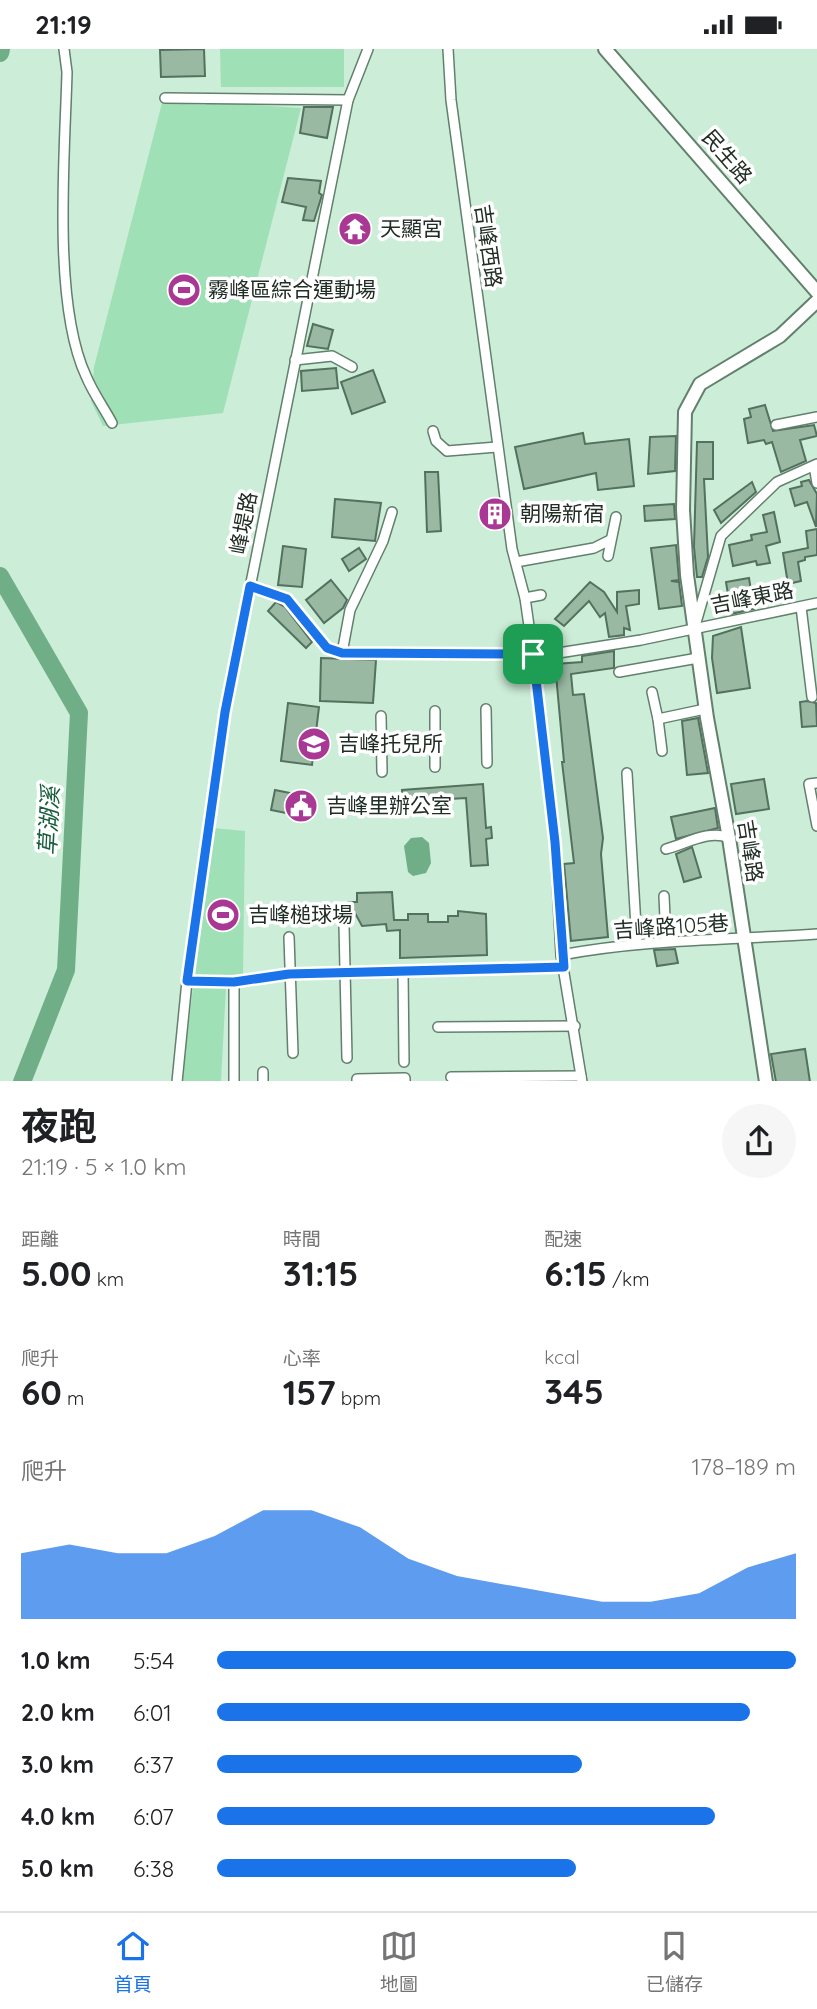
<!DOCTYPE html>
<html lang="zh-TW">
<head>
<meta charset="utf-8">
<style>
  :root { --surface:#fff; --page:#f6f6f6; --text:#202124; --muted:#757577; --line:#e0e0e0; --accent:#1a73e8 }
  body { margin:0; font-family:Quicksand,"Noto Sans TC",sans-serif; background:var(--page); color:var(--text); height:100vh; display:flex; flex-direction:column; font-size:26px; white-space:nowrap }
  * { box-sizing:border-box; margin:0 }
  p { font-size:23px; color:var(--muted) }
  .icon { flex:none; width:38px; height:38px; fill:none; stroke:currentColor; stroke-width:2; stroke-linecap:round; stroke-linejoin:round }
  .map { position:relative; height:1032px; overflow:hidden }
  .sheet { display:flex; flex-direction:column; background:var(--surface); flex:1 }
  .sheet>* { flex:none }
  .pin { position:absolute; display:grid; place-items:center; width:60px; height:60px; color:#fff; margin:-30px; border-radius:14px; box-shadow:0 4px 10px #0006 }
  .round { display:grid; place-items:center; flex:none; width:74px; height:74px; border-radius:37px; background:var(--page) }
  .headline { display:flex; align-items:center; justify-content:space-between; height:119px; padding:0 21px }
  h1 { font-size:38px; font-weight:700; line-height:52px }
  .stats { display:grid; grid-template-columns:repeat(3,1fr); gap:10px; height:119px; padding:7px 21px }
  .stats div { display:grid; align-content:center }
  .stats b { font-size:35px; font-weight:700 }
  .stats small { font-size:19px; font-weight:400 }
  .stats p { font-size:19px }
  .chart { height:196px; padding:14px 21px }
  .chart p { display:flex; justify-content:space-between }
  .chart svg { width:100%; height:126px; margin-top:7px; fill:var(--accent); opacity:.7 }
  ul { padding:0 21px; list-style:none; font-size:23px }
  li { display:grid; grid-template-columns:112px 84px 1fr; align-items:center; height:52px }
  li i { height:18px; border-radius:9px; background:var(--accent) }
  .status { display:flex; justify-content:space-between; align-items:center; height:49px; padding:0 35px; background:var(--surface); direction:ltr }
  .status svg { height:19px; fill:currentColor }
  .tabs { display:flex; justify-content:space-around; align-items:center; height:98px; border-top:2px solid var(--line); background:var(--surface); font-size:19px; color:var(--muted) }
  .tabs a { display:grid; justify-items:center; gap:4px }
  .tabs .on { color:var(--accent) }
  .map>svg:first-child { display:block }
  .green { fill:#a0e0b7 }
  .water { fill:#6fae87 }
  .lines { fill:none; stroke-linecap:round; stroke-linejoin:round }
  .river { stroke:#6fae87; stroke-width:18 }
  .building { fill:#99b9a3; stroke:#53715e; stroke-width:2 }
  .street-casing { stroke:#62806c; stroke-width:12 }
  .secondary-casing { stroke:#62806c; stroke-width:16 }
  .street { stroke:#fff; stroke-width:9 }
  .secondary { stroke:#fff; stroke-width:12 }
  .route-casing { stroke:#fff; stroke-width:14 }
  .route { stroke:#1a73e8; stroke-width:9 }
  .labels { text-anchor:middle; stroke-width:7; stroke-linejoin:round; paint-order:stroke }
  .street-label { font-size:21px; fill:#212e26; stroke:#fff }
  .poi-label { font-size:21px; fill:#212e26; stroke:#fff; text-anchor:start }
  .water-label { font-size:23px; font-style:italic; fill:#165f3a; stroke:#fff }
</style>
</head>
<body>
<div class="status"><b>21:19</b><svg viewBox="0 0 49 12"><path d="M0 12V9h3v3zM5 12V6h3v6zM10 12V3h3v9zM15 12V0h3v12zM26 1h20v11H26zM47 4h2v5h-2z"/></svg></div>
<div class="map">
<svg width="817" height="1033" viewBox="0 0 817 1033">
  <rect width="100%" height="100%" fill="#ccedd7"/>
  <g class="green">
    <path d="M220,0H344V38H221Z"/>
    <path d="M207,53L301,59L223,364L103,377L91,352L94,318L162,54L206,56Z"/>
    <path d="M213,779L245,782L243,925L195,928Z"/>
    <path d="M193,938H226L221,1032H182Z"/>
  </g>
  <path class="water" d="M422,788L429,794L431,814L426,824L413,827L408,823L404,797L411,789Z"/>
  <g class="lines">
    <g class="river">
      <path d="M0,4L1,0"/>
      <path d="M0,527L79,664L66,921L22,1033"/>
    </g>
  </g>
  <g class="building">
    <path d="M204,0L205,27L161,28L160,1Z"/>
    <path d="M304,58H333L327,89L300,84Z"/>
    <path d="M288,129L321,132L319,144L322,146L314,172L303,171L306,158L282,153Z"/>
    <path d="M313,275L333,281L328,300L307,297Z"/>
    <path d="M336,319L338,339L302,342L301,322Z"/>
    <path d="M373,321L385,353L352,365L341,333Z"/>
    <path d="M765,356L773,382L814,376L817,387L800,391L806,412L781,423L772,393L766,395L764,391L748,394L744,370L751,368L749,360Z"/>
    <path d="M583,384L585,395L629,390L634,437L598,441L596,424L524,440L515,398Z"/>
    <path d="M676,387L675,422L648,425L650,388Z"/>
    <path d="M697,393H713V430H704L708,508L702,528H697L694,498Z"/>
    <path d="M425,423H438L441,482L427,483Z"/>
    <path d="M809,431L817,445L816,478L807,453L795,457L790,440L802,437L801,433Z"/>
    <path d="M752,433L756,443L721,474L714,461Z"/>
    <path d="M335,450L381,454L375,492L332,488Z"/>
    <path d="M674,455L675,470L645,472L644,457Z"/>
    <path d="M774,463L780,493L766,497L770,514L757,516L756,512L733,517L729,496L752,491L751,486L767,483L763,466Z"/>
    <path d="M817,480V506L805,508V511L798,513L801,532L788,535L783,504L808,499L806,482Z"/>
    <path d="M676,496L679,531L671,532L679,533L682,557L659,560L651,499Z"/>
    <path d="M283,497L306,500L302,538L278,536Z"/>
    <path d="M359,499L366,510L349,522L342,510Z"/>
    <path d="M749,529L754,560L731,565L726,533Z"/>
    <path d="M331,531L347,551L343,559L324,574L306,551Z"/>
    <path d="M590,533L604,543L617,563V543L639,541V555L626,557L630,581L624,579V586L609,588L605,564L600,568L589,552L564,577L555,570Z"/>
    <path d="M276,553L285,558L312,593L306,599L268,562Z"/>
    <path d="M741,578L750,639L717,644L712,609L713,587Z"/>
    <path d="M614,602V619L571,625L573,646L584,645L603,789L601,805L608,888L571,892L564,815L574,814L562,713H564L555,615L582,613V607Z"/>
    <path d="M321,609L376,611L373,654L320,652Z"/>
    <path d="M807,652L816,654L817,677L802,678L800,653Z"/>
    <path d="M288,654L319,658L312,716L281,712Z"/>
    <path d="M698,669L708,724L687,726L682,672Z"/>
    <path d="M764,730L769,760L736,765L731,735Z"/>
    <path d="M483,735L486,779L491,778L492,789L486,790L488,816L471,817L466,749L449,750V755L403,759L402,741Z"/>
    <path d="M275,741L310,748L306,768L271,761Z"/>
    <path d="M715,759L718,779L676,790L671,768Z"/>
    <path d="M692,798L701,828L684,833L676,805Z"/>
    <path d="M392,843L394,871H408V865H428V873H448V867H458V862L486,865L487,906L400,909V881L387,882L386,875L362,877L349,853H357V844Z"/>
    <path d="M675,900L678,914L657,917L654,901Z"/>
    <path d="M805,1000L810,1033H776L771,1005Z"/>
  </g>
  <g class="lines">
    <defs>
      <g id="street">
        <path d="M64,0L67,23C65,105 52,254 86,327C93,344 104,359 112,374"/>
        <path d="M448,0L451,51L512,500L525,549L533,605L555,793L561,906L582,1033"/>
        <path d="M165,49L348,51"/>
        <path d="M295,311L332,307L352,318"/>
        <path d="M776,376L817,368"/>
        <path d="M433,382L436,392L447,402L497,398"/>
        <path d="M814,417L817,434"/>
        <path d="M608,507L616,468"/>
        <path d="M516,513L594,499L610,491"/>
        <path d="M250,537L287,550L326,599L342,604L552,605L641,591L817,554"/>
        <path d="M525,549L541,546"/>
        <path d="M801,558L812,648"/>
        <path d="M695,577L721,487L777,433L817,415"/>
        <path d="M342,604L350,561L383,492L392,463"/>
        <path d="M619,623L698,609"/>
        <path d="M652,643L658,670"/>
        <path d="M486,660L487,714"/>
        <path d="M381,667L382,723"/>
        <path d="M662,702L658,670L705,660"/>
        <path d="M435,718V662"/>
        <path d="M627,724L637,895"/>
        <path d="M817,734L809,735L817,777"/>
        <path d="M666,800C686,795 709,780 729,789"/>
        <path d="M664,847L666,891"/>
        <path d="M344,876L347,1009"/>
        <path d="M289,888L293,1004"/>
        <path d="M561,906C647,890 730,891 817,885"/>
        <path d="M403,922L404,1013"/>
        <path d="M187,932L234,933L289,925L564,918"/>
        <path d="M438,978L575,977"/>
        <path d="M263,1023V1033"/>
        <path d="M451,1028L581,1027"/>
        <path d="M177,1033L187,932L225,663L348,51L368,0"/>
        <path d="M234,1033V933"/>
        <path d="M357,1033V1030L405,1029V1033"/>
      </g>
      <g id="secondary">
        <path d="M605,0L817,243"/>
        <path d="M766,1033L729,789L707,669L687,526L683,461L685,363L700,335L780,287L817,252"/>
      </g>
    </defs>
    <use href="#street" class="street-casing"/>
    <use href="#secondary" class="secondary-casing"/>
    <use href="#street" class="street"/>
    <use href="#secondary" class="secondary"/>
  </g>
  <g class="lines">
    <defs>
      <path id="route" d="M250,537L287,550L327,599L342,604L533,605L555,793L564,918L289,925L234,933L187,932L225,663Z"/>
    </defs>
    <use href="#route" class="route-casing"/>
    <use href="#route" class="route"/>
  </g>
  <defs>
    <symbol id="temple-disc" viewBox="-11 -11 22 22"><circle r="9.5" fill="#a93894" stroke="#fff"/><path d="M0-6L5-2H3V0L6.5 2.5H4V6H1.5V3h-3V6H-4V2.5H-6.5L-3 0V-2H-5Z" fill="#fff"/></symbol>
    <symbol id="stadium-disc" viewBox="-11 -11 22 22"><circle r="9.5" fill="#a93894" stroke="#fff"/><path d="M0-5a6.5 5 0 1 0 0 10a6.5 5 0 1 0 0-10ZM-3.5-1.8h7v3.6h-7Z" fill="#fff"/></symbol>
    <symbol id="building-disc" viewBox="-11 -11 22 22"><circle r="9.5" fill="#a93894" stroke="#fff"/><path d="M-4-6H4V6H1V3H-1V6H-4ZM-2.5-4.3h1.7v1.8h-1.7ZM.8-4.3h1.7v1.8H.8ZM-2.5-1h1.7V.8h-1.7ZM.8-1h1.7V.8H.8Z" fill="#fff"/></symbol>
    <symbol id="school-disc" viewBox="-11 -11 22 22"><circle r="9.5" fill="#a93894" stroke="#fff"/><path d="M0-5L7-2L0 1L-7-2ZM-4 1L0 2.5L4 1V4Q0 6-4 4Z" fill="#fff"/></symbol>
    <symbol id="civic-disc" viewBox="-11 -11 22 22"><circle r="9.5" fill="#a93894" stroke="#fff"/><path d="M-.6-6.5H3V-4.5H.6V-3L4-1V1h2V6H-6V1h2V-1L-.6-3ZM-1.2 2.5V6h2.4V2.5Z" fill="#fff"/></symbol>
  </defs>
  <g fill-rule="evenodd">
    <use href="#temple-disc" x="336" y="161" width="38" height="38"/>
    <use href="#stadium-disc" x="165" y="222" width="38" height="38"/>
    <use href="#building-disc" x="476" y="446" width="38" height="38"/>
    <use href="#school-disc" x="295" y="676" width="38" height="38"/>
    <use href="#civic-disc" x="282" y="738" width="38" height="38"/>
    <use href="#stadium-disc" x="204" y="847" width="38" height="38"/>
  </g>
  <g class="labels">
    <g class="street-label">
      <text transform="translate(727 108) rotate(49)" y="7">民生路</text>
      <text transform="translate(488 197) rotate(82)" y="7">吉峰西路</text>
      <text transform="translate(244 474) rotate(-79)" y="7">峰堤路</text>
      <text transform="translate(752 549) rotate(-11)" y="7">吉峰東路</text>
      <text transform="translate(750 802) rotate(81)" y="7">吉峰路</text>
      <text transform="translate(671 878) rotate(-4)" y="7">吉峰路105巷</text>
    </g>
    <g class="poi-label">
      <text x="380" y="187">天顯宮</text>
      <text x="208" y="248">霧峰區綜合運動場</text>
      <text x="520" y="472">朝陽新宿</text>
      <text x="338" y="702">吉峰托兒所</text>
      <text x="326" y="764">吉峰里辦公室</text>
      <text x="248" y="873">吉峰槌球場</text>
    </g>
    <g class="water-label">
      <text transform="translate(49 772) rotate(-87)" y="8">草湖溪</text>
    </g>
  </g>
</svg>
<div class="pin" style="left:533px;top:605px;background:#1e9e55"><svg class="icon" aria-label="arrive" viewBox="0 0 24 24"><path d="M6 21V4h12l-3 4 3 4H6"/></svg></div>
</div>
<section class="sheet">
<div class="headline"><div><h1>夜跑</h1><p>21:19 · 5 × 1.0 km</p></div><a class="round"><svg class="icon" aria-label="share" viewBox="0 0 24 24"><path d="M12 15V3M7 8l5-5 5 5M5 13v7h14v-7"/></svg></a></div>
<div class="stats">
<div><p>距離</p><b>5.00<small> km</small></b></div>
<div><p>時間</p><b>31:15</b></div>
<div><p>配速</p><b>6:15<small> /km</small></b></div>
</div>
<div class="stats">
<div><p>爬升</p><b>60<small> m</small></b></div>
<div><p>心率</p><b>157<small> bpm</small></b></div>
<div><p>kcal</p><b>345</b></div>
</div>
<div class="chart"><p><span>爬升</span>178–189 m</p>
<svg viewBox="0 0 160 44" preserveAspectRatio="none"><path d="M0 44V21L10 18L20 21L30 21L40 15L50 6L60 6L70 12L80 23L90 29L100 32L110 35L120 38L130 38L140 35L150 26L160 21V44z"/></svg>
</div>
<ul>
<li><b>1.0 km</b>5:54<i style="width:100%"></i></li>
<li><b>2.0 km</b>6:01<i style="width:92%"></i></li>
<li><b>3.0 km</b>6:37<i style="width:63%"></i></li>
<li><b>4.0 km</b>6:07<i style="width:86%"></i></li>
<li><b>5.0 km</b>6:38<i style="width:62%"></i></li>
</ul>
</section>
<nav class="tabs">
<a class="on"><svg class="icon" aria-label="home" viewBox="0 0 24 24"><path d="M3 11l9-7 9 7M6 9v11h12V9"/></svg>首頁</a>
<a><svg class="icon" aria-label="map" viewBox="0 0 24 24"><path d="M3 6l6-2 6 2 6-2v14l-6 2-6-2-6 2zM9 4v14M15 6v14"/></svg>地圖</a>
<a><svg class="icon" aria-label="saved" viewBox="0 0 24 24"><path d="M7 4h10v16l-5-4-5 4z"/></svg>已儲存</a>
</nav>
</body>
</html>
